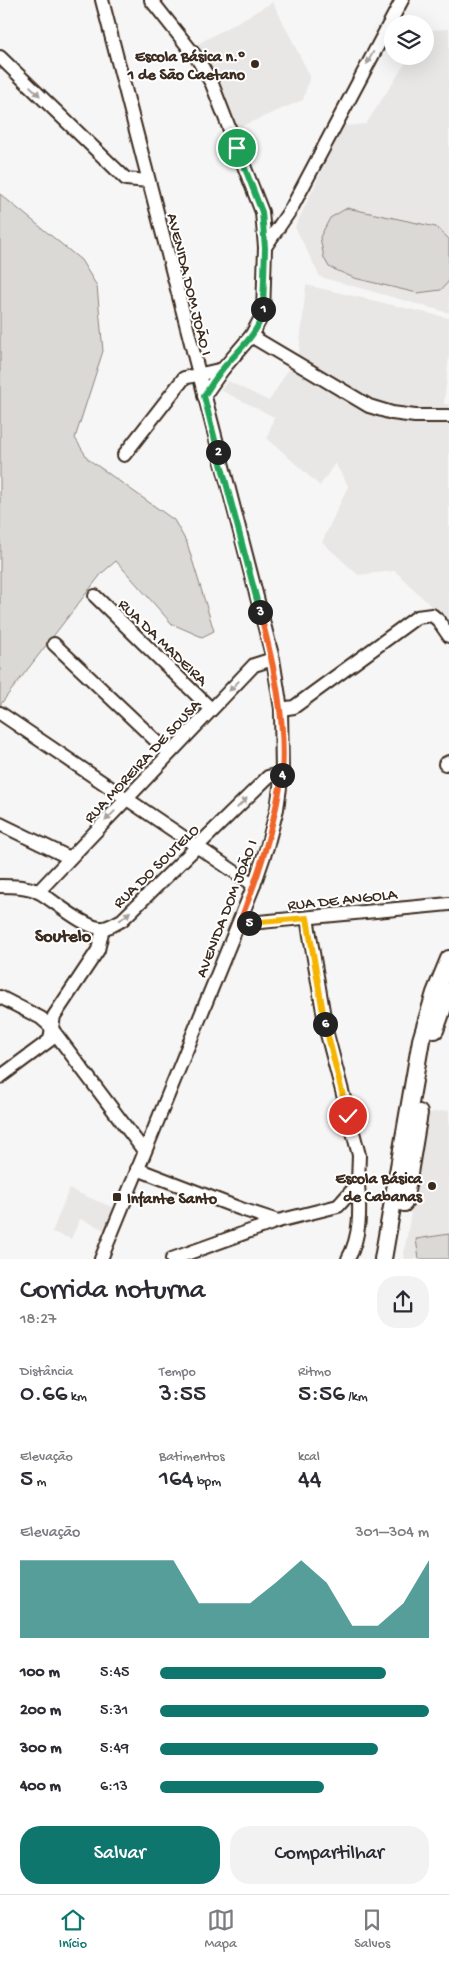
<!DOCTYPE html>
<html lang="pt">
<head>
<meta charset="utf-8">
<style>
  :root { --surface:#fff; --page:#f2f2f3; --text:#2b2b33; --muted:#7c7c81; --line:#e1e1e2; --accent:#0f766e }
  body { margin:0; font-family:"Gochi Hand",sans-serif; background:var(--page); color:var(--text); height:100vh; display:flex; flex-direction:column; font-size:19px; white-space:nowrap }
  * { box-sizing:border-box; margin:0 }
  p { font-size:16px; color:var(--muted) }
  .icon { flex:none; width:28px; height:28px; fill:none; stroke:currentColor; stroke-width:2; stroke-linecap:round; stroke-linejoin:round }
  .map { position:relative; height:1259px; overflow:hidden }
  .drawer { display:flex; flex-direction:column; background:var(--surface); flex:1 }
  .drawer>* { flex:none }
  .controls { position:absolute; left:384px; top:15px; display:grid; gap:10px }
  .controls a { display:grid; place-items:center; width:50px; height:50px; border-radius:50%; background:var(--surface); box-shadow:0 5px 20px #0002; font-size:25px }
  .pin { position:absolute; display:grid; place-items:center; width:42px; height:42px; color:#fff; margin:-21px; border:2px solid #fff; border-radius:50%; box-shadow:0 1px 5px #0007 }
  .km { position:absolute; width:25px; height:25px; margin:-12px; border-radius:50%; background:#222; color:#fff; font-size:14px; line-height:25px; text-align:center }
  .round { display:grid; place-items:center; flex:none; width:52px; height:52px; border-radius:20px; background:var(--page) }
  .overview { display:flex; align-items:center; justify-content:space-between; height:85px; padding:0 20px }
  h1 { font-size:28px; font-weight:600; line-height:38px }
  .metrics { display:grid; grid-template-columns:repeat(3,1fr); gap:8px; height:85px; padding:5px 20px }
  .metrics div { display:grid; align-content:center }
  .metrics b { font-size:25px; font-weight:600 }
  .metrics small { font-size:14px; font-weight:400 }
  .metrics p { font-size:14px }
  .chart { height:140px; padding:10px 20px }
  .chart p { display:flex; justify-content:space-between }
  .chart svg { width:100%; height:90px; margin-top:5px; fill:var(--accent); opacity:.7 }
  .button { display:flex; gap:10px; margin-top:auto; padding:10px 20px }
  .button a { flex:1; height:58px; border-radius:20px; background:var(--accent); color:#fff; font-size:20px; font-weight:600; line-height:58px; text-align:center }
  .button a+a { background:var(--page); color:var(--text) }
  ul { padding:0 20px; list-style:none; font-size:16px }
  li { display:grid; grid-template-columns:80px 60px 1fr; align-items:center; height:38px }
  li i { height:12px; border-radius:6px; background:var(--accent) }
  .tab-bar { display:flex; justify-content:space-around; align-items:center; height:70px; border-top:1px solid var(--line); background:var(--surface); font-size:14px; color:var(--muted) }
  .tab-bar a { display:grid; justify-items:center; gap:2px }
  .tab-bar .current { color:var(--accent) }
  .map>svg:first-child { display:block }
  .built { fill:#e9e7e6 }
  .green { fill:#dbd9d6; stroke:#8b827a }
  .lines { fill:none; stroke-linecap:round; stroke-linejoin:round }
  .minor-casing { stroke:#3b2a1e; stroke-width:16 }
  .major-casing { stroke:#3b2a1e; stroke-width:20 }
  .minor { stroke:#fff; stroke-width:12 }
  .major { stroke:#fff; stroke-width:16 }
  .oneway { fill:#a79f9a }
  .split-1-casing { stroke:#fff; stroke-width:10 }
  .split-2-casing { stroke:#fff; stroke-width:10 }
  .split-3-casing { stroke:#fff; stroke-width:10 }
  .split-4-casing { stroke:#fff; stroke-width:10 }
  .split-5-casing { stroke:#fff; stroke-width:10 }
  .split-6-casing { stroke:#fff; stroke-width:10 }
  .split-7-casing { stroke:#fff; stroke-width:10 }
  .split-1 { stroke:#22a559; stroke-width:6 }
  .split-2 { stroke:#22a559; stroke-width:6 }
  .split-3 { stroke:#22a559; stroke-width:6 }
  .split-4 { stroke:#f0652b; stroke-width:6 }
  .split-5 { stroke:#f0652b; stroke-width:6 }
  .split-6 { stroke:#f5b400; stroke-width:6 }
  .split-7 { stroke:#f5b400; stroke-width:6 }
  .poi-dot { fill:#3b2a1e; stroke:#fff; stroke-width:2 }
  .labels { text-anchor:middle; stroke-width:4; stroke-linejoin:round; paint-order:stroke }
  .poi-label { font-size:16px; font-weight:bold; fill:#3b2a1e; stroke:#fff; text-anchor:end }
  .street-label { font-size:16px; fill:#3b2a1e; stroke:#fff }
  .neighbourhood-label { font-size:18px; font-weight:bold; fill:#3b2a1e; stroke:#fff }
</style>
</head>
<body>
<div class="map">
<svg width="449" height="1259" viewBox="0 0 449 1259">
  <rect width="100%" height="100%" fill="#f7f6f6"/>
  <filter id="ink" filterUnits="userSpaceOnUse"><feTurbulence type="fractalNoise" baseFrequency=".02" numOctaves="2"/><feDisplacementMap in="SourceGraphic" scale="10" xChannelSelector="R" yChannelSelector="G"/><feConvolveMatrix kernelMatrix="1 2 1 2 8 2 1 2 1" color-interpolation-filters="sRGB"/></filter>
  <g filter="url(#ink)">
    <g class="built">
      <path d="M273,2L310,76L303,100L235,129L202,52L196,45Z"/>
      <path d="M449,29V313L320,277L295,227L343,126L366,124L410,56H425V33L427,30Z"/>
      <path d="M306,285L449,318V357L444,404H449V624L395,571L358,575L322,542L348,486L335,463L320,486L267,438L274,417L220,390L228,381L269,401L299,352Z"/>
      <path d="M449,1110V1259H403L428,1113Z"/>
      <path d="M69,1189L114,1208L105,1230L80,1219L71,1239L52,1232Z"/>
    </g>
    <g class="green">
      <path d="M0,194L81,260L97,286L103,351L75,438L88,459L174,520L187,543L214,631L202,637L172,624L116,561L102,573L0,705Z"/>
      <path d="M347,208L436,227L449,239V281L441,290L417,293L354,278L329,267L324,258L320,237L330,218Z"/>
      <path d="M449,1234V1259H419L416,1239Z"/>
    </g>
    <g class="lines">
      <defs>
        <g id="minor">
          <path d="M151,0L197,58L212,84L262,212L265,247"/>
          <path d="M0,57L126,179L148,181"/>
          <path d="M251,336L369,406L392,413L415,416H449"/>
          <path d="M223,369L251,336L263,314L265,247L291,209L402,0"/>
          <path d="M124,455L184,378L223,369L204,396"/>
          <path d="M95,596L211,709"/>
          <path d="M54,644L169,753"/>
          <path d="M281,709L294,707L417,617L432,615L438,620L449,636"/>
          <path d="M0,713L254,885"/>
          <path d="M445,764L449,762"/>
          <path d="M0,824L70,858"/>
          <path d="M0,886C12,886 27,886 39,892C53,900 88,931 104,928C110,927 116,923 122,920L268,777L282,773"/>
          <path d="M38,892L254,665L273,659"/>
          <path d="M239,924L449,904"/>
          <path d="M0,997L41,1018L49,1025L144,1151"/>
          <path d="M0,1077L50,1040L54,1016L98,950L103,928"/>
          <path d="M137,1169L241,1209L278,1221"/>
          <path d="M101,1259L254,885L267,847L277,809L282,773L281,709L273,659L102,0"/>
          <path d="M172,1259L278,1221L338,1206L358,1184L359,1155L327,1034L307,918"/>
          <path d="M348,1259C361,1236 360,1209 358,1184"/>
        </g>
        <g id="major">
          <path d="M435,1030L449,991"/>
          <path d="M404,1203L419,1113"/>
          <path d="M383,1259L421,1040L435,993L449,959"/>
        </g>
      </defs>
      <use href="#minor" class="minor-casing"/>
      <use href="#major" class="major-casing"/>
      <use href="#minor" class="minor"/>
      <use href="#major" class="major"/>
    </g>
    <defs><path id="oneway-solid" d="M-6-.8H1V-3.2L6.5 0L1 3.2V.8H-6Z" transform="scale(1.25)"/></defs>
    <g class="oneway">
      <use href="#oneway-solid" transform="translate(370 58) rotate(118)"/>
      <use href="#oneway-solid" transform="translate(35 91) rotate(44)"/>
      <use href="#oneway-solid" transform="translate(234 686) rotate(134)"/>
      <use href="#oneway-solid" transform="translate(242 803) rotate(-45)"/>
      <use href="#oneway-solid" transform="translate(110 816) rotate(134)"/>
      <use href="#oneway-solid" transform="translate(125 916) rotate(-40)"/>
    </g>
  </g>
  <g class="lines" filter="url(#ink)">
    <defs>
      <path id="split-1" d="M237,148L262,212L265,248L263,309"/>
      <path id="split-2" d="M218,452L204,396C210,386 217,376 224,367C237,352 262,330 263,309"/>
      <path id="split-3" d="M218,452L260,612"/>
      <path id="split-4" d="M260,612C274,666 286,719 282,775"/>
      <path id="split-5" d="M249,923L239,924C259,875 274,827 282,775"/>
      <path id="split-6" d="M249,923L307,918L325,1024"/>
      <path id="split-7" d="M325,1024L348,1116"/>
    </defs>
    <use href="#split-1" class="split-1-casing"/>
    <use href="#split-2" class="split-2-casing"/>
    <use href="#split-3" class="split-3-casing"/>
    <use href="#split-4" class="split-4-casing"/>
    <use href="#split-5" class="split-5-casing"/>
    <use href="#split-6" class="split-6-casing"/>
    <use href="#split-7" class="split-7-casing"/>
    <use href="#split-1" class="split-1"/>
    <use href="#split-2" class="split-2"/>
    <use href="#split-3" class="split-3"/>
    <use href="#split-4" class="split-4"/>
    <use href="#split-5" class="split-5"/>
    <use href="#split-6" class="split-6"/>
    <use href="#split-7" class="split-7"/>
  </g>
  <g class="poi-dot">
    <circle cx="255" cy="64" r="5"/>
    <circle cx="432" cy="1186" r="5"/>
    <rect x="112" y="1192" width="10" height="10" rx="2.5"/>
  </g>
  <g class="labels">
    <g class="poi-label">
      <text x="245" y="61">Escola Básica n.º<tspan x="245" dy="18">1 de São Caetano</tspan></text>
      <text x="422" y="1183">Escola Básica<tspan x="422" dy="18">de Cabanas</tspan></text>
      <text x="127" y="1203" text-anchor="start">Infante Santo</text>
    </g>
    <g class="street-label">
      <text transform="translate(191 284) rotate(76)" y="6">AVENIDA DOM JOÃO I</text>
      <text transform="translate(164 641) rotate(44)" y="6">RUA DA MADEIRA</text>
      <text transform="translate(141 760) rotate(-47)" y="6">RUA MOREIRA DE SOUSA</text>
      <text transform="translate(155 865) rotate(-44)" y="6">RUA DO SOUTELO</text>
      <text transform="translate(342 898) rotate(-6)" y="6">RUA DE ANGOLA</text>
      <text transform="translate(225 908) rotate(-69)" y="6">AVENIDA DOM JOÃO I</text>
    </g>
    <g class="neighbourhood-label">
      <text x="63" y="941">Soutelo</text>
    </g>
  </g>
</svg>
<div class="controls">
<a><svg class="icon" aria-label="layers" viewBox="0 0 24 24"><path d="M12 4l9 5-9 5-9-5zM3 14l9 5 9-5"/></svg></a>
</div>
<div class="pin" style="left:237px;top:148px;background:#1e9e55"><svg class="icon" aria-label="arrive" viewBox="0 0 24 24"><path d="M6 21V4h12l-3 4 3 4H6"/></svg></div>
<div class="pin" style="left:348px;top:1116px;background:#d93025"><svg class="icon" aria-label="check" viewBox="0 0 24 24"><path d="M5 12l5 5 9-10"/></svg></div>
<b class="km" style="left:263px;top:309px">1</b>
<b class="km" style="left:218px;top:452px">2</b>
<b class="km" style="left:260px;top:612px">3</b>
<b class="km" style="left:282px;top:775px">4</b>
<b class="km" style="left:249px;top:923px">5</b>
<b class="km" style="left:325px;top:1024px">6</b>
</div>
<section class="drawer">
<div class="overview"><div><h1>Corrida noturna</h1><p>18:27</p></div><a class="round"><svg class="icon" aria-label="share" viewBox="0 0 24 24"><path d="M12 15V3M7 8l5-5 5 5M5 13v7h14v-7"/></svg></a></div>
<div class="metrics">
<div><p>Distância</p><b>0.66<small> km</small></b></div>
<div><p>Tempo</p><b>3:55</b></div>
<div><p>Ritmo</p><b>5:56<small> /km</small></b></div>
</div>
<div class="metrics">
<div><p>Elevação</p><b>5<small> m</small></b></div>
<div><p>Batimentos</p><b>164<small> bpm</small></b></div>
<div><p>kcal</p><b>44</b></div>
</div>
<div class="chart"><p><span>Elevação</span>301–304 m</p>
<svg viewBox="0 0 160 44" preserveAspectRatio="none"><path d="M0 44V6L10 6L20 6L30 6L40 6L50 6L60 6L70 27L80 27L90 27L100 17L110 6L120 17L130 38L140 38L150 27L160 6V44z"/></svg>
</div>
<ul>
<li><b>100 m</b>5:45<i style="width:84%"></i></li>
<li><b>200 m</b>5:31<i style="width:100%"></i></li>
<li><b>300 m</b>5:49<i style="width:81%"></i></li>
<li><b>400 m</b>6:13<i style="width:61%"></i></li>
</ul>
<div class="button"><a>Salvar</a><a>Compartilhar</a></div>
</section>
<nav class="tab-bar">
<a class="current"><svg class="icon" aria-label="home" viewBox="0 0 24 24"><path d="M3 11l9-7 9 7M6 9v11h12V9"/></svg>Início</a>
<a><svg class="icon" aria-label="map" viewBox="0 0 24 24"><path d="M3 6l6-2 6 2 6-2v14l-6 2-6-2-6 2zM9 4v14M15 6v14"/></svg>Mapa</a>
<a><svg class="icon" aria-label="saved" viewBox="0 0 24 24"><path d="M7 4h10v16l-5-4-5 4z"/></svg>Salvos</a>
</nav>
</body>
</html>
